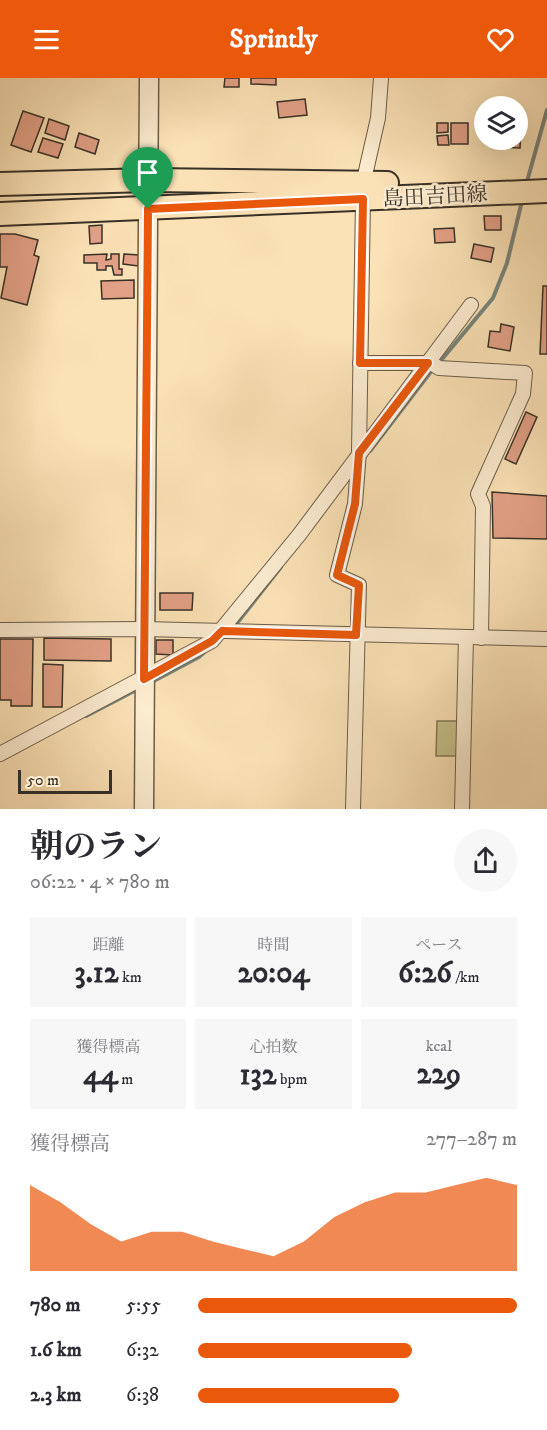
<!DOCTYPE html>
<html lang="ja">
<head>
<meta charset="utf-8">
<style>
  :root { --surface:#fff; --page:#f7f7f7; --text:#2b2b33; --muted:#7c7c81; --accent:#ea580c }
  body { margin:0; font-family:"IM FELL DW Pica","Noto Serif JP",serif; background:var(--page); color:var(--text); height:100vh; display:flex; flex-direction:column; font-size:22px; white-space:nowrap }
  * { box-sizing:border-box; margin:0 }
  p { font-size:20px; color:var(--muted) }
  .icon { flex:none; width:33px; height:33px; fill:none; stroke:currentColor; stroke-width:2; stroke-linecap:round; stroke-linejoin:round }
  .map { position:relative; height:731px; overflow:hidden }
  .sheet { display:flex; flex-direction:column; background:var(--surface); flex:1 }
  .sheet>* { flex:none }
  .buttons { position:absolute; left:474px; top:18px; display:grid; gap:12px }
  .buttons a { display:grid; place-items:center; width:54px; height:54px; border-radius:50%; background:var(--surface); box-shadow:0 6px 24px #0002; font-size:30px }
  .scale { position:absolute; left:18px; bottom:15px; width:94px; box-sizing:border-box; padding-left:6px; border:3px solid #393127; border-top:0; font-size:16px; line-height:21px; white-space:nowrap; color:#393127; -webkit-text-stroke:4px #fcecd0; paint-order:stroke }
  .pin { position:absolute; display:grid; place-items:center; width:51px; height:51px; color:#fff; margin:-62px -26px; border-radius:50% 50% 50% 0; rotate:-45deg; box-shadow:0 0 6px #0007 }
  .pin .icon { rotate:45deg }
  .round { display:grid; place-items:center; flex:none; width:63px; height:63px; border-radius:32px; background:var(--page) }
  .head { display:flex; align-items:center; justify-content:space-between; height:102px; padding:0 30px }
  h1 { font-size:33px; font-weight:700; line-height:45px }
  .metrics { display:grid; grid-template-columns:repeat(3,1fr); gap:9px; height:102px; padding:6px 30px }
  .metrics div { display:grid; align-content:center; border-radius:0px; background:var(--page); text-align:center }
  .metrics b { font-size:30px; font-weight:700 }
  .metrics small { font-size:16px; font-weight:400 }
  .metrics p { font-size:16px }
  .chart { height:168px; padding:12px 30px }
  .chart p { display:flex; justify-content:space-between }
  .chart svg { width:100%; height:108px; margin-top:6px; fill:var(--accent); opacity:.7 }
  ul { padding:0 30px; list-style:none; font-size:20px }
  li { display:grid; grid-template-columns:96px 72px 1fr; align-items:center; height:45px }
  li i { height:15px; border-radius:8px; background:var(--accent) }
  header { display:flex; justify-content:space-between; align-items:center; height:78px; padding:0 30px; background:var(--accent); color:#fff; font-size:27px; font-weight:700 }
  .map>svg:first-child { display:block }
  .green { fill:#c6c189; stroke:#807958; stroke-width:1.5 }
  .lines { fill:none; stroke-linecap:round; stroke-linejoin:round }
  .stream { stroke:#77847c; stroke-width:4 }
  .building { fill:#e2a086; stroke:#393127; stroke-width:1.5 }
  .minor-casing { stroke:#6a5d4b; stroke-width:16 }
  .tertiary-casing { stroke:#6a5d4b; stroke-width:21 }
  .primary-casing { stroke:#393127; stroke-width:26 }
  .minor { stroke:#fcecd0; stroke-width:14 }
  .tertiary { stroke:#fcecd0; stroke-width:18 }
  .primary { stroke:#fbe2b6; stroke-width:22 }
  .route-casing { stroke:#fff; stroke-width:12 }
  .route { stroke:#ea580c; stroke-width:8 }
  .labels { text-anchor:middle; stroke-width:5; stroke-linejoin:round; paint-order:stroke }
  .street-label { font-size:21px; fill:#393127; stroke:#fcecd0 }
</style>
</head>
<body>
<header><svg class="icon" aria-label="menu" viewBox="0 0 24 24"><path d="M4 6h16M4 12h16M4 18h16"/></svg>Sprintly<svg class="icon" aria-label="heart" viewBox="0 0 24 24"><path d="M12 20l-8-8c-3-5 5-10 8-4 3-6 11-1 8 4z"/></svg></header>
<div class="map">
<svg width="547" height="731" viewBox="0 0 547 731">
  <rect width="100%" height="100%" fill="#fbe2b6"/>
  <filter id="stains"><feTurbulence type="fractalNoise" baseFrequency=".00333" numOctaves="4"/><feColorMatrix values="0 0 0 0 .2 0 0 0 0 .09 0 0 0 0 .02 0 0 0 .5 -.17"/></filter>
  <radialGradient id="worn" r=".72"><stop offset=".6" stop-color="#630" stop-opacity="0"/><stop offset="1" stop-color="#630" stop-opacity=".3"/></radialGradient>
  <path class="green" d="M437,643H458L457,678H436Z"/>
  <g class="lines">
    <g class="stream">
      <path d="M526,107L547,32"/>
      <path d="M438,286L493,220L507,185L522,123"/>
      <path d="M370,373L433,291"/>
      <path d="M234,549L281,489"/>
      <path d="M150,605L199,579L208,571"/>
      <path d="M86,638L140,610"/>
    </g>
  </g>
  <g class="building">
    <path d="M225,0H239V9H224Z"/>
    <path d="M251,0H276V7L251,6Z"/>
    <path d="M305,21L307,37L279,40L277,24Z"/>
    <path d="M23,33L44,40L31,74L11,67Z"/>
    <path d="M49,41L69,48L65,62L45,55Z"/>
    <path d="M437,45H448V54L437,55Z"/>
    <rect x="451" y="45" width="17" height="21"/>
    <path d="M518,49H521L520,70L496,69V62H518Z"/>
    <path d="M79,55L99,62L95,76L75,69Z"/>
    <path d="M448,57L449,67H438L437,58Z"/>
    <path d="M43,60L63,66L58,80L38,74Z"/>
    <path d="M484,138H501V152H485Z"/>
    <path d="M102,147V165L90,166L89,148Z"/>
    <path d="M454,150L455,164L435,165L434,151Z"/>
    <path d="M0,156H15L38,162L34,177L39,179L27,227L1,220L7,189H0Z"/>
    <path d="M474,166L494,170L491,184L471,180Z"/>
    <path d="M107,176L106,182L111,181V176H119V191H122V197H114L112,188H106V192H97V185H84V177Z"/>
    <path d="M124,176L139,177L138,188L123,186Z"/>
    <path d="M134,202V220L102,221L101,203Z"/>
    <path d="M543,208H547V276H540Z"/>
    <path d="M501,246L514,249L510,273L488,269L490,253L500,254Z"/>
    <path d="M526,334L537,339L516,386L505,381Z"/>
    <path d="M492,414L547,418V461L493,460Z"/>
    <path d="M160,515H193L192,532H160Z"/>
    <path d="M44,560L111,561V583L44,582Z"/>
    <path d="M0,561H33L32,628H11V622H0Z"/>
    <path d="M156,562H173V577L156,576Z"/>
    <path d="M43,586L63,587L62,629H43Z"/>
  </g>
  <g class="lines">
    <defs>
      <g id="minor">
        <path d="M363,106L378,40L381,0"/>
        <path d="M360,285H431L439,290L525,295L523,316L478,416L483,428L481,560"/>
        <path d="M0,552L144,551L547,561"/>
        <path d="M0,676L212,563L299,457L471,227"/>
        <path d="M353,731L359,507L337,497L355,426L359,374L363,121"/>
        <path d="M462,731L466,559"/>
      </g>
      <path id="tertiary" d="M144,731L149,0"/>
      <g id="primary">
        <path d="M0,106L149,102L387,105"/>
        <path d="M0,136L547,113"/>
      </g>
    </defs>
    <use href="#minor" class="minor-casing"/>
    <use href="#tertiary" class="tertiary-casing"/>
    <use href="#primary" class="primary-casing"/>
    <use href="#minor" class="minor"/>
    <use href="#tertiary" class="tertiary"/>
    <use href="#primary" class="primary"/>
  </g>
  <g class="lines">
    <defs>
      <path id="route" d="M363,121L360,285H428L359,375L355,426L337,497L359,507L356,557L222,553L212,563L144,601L148,131Z"/>
    </defs>
    <use href="#route" class="route-casing"/>
    <use href="#route" class="route"/>
  </g>
  <g class="labels">
    <g class="street-label">
      <text transform="translate(435 118) rotate(-3)" y="7">島田吉田線</text>
    </g>
  </g>
  <rect width="100%" height="100%" filter="url(#stains)"/>
  <rect width="100%" height="100%" fill="url(#worn)"/>
</svg>
<div class="buttons">
<a><svg class="icon" aria-label="layers" viewBox="0 0 24 24"><path d="M12 4l9 5-9 5-9-5zM3 14l9 5 9-5"/></svg></a>
</div>
<div class="scale">50 m</div>
<div class="pin" style="left:148px;top:131px;background:#1e9e55"><svg class="icon" aria-label="arrive" viewBox="0 0 24 24"><path d="M6 21V4h12l-3 4 3 4H6"/></svg></div>
</div>
<section class="sheet">
<div class="head"><div><h1>朝のラン</h1><p>06:22 · 4 × 780 m</p></div><a class="round"><svg class="icon" aria-label="share" viewBox="0 0 24 24"><path d="M12 15V3M7 8l5-5 5 5M5 13v7h14v-7"/></svg></a></div>
<div class="metrics">
<div><p>距離</p><b>3.12<small> km</small></b></div>
<div><p>時間</p><b>20:04</b></div>
<div><p>ペース</p><b>6:26<small> /km</small></b></div>
</div>
<div class="metrics">
<div><p>獲得標高</p><b>44<small> m</small></b></div>
<div><p>心拍数</p><b>132<small> bpm</small></b></div>
<div><p>kcal</p><b>229</b></div>
</div>
<div class="chart"><p><span>獲得標高</span>277–287 m</p>
<svg viewBox="0 0 160 44" preserveAspectRatio="none"><path d="M0 44V9L10 16L20 25L30 32L40 28L50 28L60 32L70 35L80 38L90 32L100 22L110 16L120 12L130 12L140 9L150 6L160 9V44z"/></svg>
</div>
<ul>
<li><b>780 m</b>5:55<i style="width:100%"></i></li>
<li><b>1.6 km</b>6:32<i style="width:67%"></i></li>
<li><b>2.3 km</b>6:38<i style="width:63%"></i></li>
</ul>
</section>
</body>
</html>
